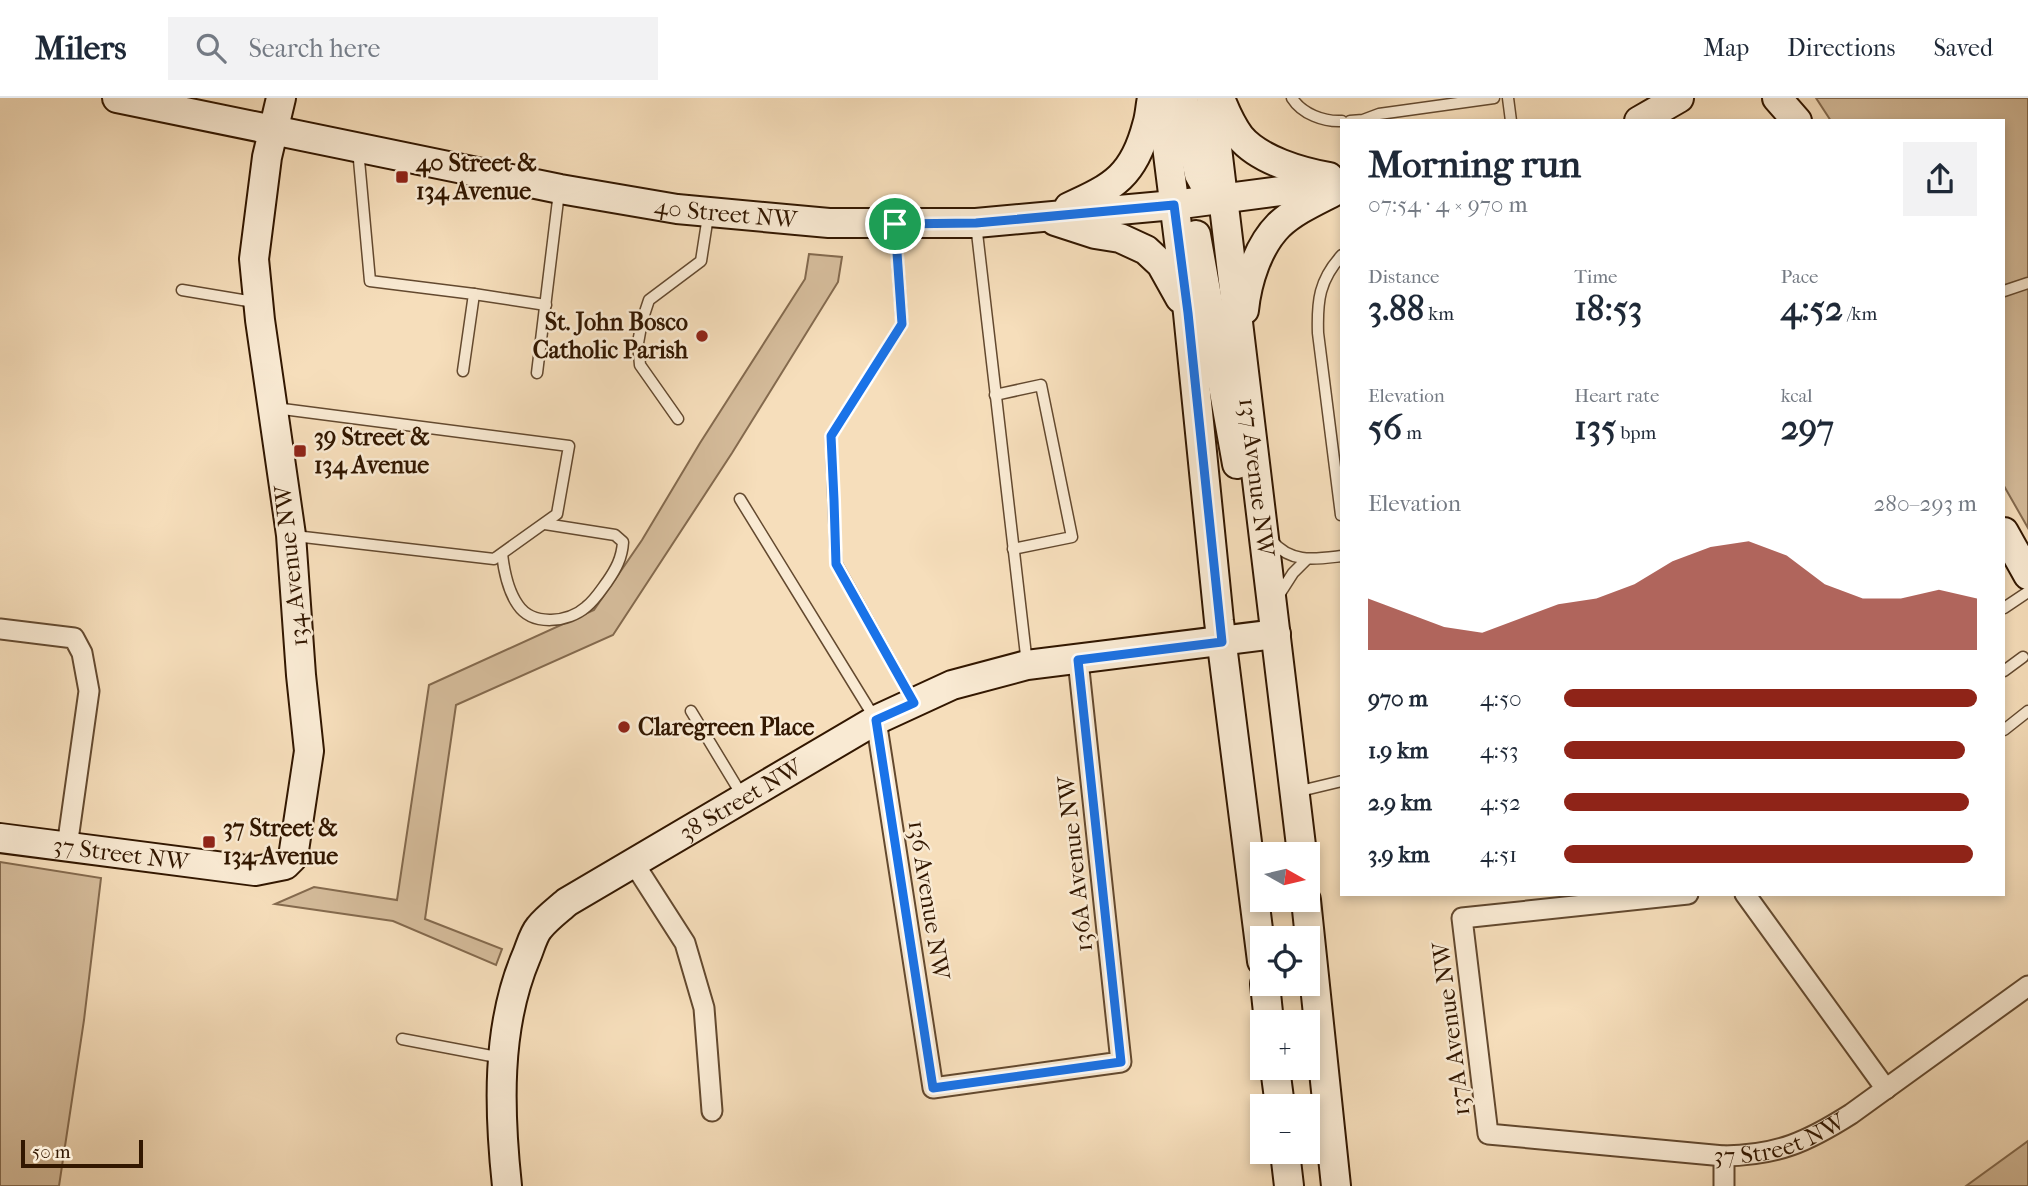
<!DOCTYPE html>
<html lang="en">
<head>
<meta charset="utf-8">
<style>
  :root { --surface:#fff; --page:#f2f2f3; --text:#1f2937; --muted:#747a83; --line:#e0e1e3; --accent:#8f2418 }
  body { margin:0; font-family:"IM FELL French Canon",serif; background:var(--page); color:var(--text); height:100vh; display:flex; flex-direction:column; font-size:26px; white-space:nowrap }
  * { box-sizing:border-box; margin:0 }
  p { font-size:23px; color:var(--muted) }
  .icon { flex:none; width:38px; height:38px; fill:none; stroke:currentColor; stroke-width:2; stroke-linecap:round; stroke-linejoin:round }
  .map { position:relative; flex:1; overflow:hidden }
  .sheet { position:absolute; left:1340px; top:21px; width:665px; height:777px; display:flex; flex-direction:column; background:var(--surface); border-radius:0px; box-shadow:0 4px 10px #0003 }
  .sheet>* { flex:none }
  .needle { width:46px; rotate:98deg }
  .controls { position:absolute; left:1250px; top:744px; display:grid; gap:14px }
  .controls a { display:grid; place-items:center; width:70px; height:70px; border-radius:0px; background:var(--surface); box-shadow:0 4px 10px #0003; font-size:35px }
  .scale { position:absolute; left:21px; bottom:18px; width:122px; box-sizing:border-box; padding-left:7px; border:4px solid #321700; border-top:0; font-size:19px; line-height:24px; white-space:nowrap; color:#321700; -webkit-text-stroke:5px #f9ead3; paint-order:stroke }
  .pin { position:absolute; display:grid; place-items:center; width:60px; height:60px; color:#fff; margin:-30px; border:4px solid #fff; border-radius:50%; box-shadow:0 2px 7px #0007 }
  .round { display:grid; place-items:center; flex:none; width:74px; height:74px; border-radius:0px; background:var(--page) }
  .summary { display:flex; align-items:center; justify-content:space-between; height:119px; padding:0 28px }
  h1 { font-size:38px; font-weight:700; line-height:52px }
  .figures { display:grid; grid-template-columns:repeat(3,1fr); gap:10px; height:119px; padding:7px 28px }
  .figures div { display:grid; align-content:center }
  .figures b { font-size:35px; font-weight:700 }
  .figures small { font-size:19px; font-weight:400 }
  .figures p { font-size:19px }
  .chart { height:196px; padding:14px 28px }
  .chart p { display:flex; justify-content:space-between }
  .chart svg { width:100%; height:126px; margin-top:7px; fill:var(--accent); opacity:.7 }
  ul { padding:0 28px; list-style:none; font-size:23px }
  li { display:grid; grid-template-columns:112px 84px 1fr; align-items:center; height:52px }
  li i { height:18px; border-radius:9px; background:var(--accent) }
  header { display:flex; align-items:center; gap:42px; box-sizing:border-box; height:98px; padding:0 35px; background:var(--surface); border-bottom:2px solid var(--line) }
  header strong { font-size:33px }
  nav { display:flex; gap:38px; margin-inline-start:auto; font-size:24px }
  .search { width:490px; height:63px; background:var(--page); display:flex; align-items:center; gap:18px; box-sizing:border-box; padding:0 24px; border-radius:0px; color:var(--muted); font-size:26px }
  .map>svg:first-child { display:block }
  .green { fill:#d5bc9b; stroke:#846a4e; stroke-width:2 }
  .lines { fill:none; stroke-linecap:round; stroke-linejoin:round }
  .lane-casing { stroke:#63492f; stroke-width:13 }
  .street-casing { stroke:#63492f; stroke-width:23 }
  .secondary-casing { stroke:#321700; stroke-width:32 }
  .lane { stroke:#f9ead3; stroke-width:10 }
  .street { stroke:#f9ead3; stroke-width:19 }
  .secondary { stroke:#f9ead3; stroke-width:28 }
  .route-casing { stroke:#fff; stroke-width:14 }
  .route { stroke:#1a73e8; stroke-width:9 }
  .poi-dot { fill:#8f2418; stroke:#f9ead3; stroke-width:2.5 }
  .labels { text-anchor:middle; stroke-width:5; stroke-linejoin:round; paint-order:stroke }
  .poi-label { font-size:24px; font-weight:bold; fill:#321700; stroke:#f9ead3; text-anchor:start }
  .street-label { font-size:24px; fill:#321700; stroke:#f9ead3 }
</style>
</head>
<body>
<header>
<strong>Milers</strong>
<div class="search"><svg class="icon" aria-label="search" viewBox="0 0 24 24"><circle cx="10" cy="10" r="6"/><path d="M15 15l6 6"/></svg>Search here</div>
<nav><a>Map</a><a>Directions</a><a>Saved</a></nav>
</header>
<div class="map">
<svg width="2028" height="1088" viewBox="0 0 2028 1088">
  <rect width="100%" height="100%" fill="#f6debb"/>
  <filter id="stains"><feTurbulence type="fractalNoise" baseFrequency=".00286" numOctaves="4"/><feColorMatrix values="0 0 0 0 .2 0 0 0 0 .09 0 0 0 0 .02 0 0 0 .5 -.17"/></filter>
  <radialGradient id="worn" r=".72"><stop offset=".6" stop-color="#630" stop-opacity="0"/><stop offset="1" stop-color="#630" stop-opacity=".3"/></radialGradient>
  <g class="green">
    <path d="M1816,0H2028V430L2004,388V23H1831Z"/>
    <path d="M809,156L842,159L838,184L732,355L613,537L456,607L425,821L502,851L496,867L393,823L275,806L314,789L397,802L429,587L594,512L642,442L700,345L805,181Z"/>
    <path d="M0,764L101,780L84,922L59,1088H0Z"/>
    <path d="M2028,1043V1088H1966Z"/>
  </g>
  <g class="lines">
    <defs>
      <g id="lane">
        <path d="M1292,0C1302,16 1324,24 1342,23"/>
        <path d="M1508,0L1511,23"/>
        <path d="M1350,23L1363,22L1379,16L1494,0"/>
        <path d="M358,51L370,183L474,196L463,273"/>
        <path d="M976,126L1027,566"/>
        <path d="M895,127L902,226L831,338L836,465L913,603"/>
        <path d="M1342,157C1319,182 1317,203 1318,235L1341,417H1342"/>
        <path d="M182,192L254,204"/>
        <path d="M2004,193L2028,185"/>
        <path d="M474,196L546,207"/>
        <path d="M537,275L559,94"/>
        <path d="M995,297L1041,287L1072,439L1013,451"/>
        <path d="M275,310L569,348L557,416L494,461L295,438"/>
        <path d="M678,321L640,267L638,245L642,223L649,202L701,163L708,118"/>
        <path d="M740,401L874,619"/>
        <path d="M1272,443C1291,466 1316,461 1342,458"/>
        <path d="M502,456C504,473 508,493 518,507C533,529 569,524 586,509C595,502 601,492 607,484C616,471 622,460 623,444L615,437L545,426"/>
        <path d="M1277,500L1293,475L1307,461"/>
        <path d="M2004,510L2028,494"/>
        <path d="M2004,573L2023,559"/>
        <path d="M691,613L743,699"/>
        <path d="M2004,632L2028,613"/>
        <path d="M1296,694L1342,683"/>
        <path d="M402,941L502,960"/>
      </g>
      <g id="street">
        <path d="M0,531L74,540L82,555L89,593L67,749"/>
        <path d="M876,622L933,990L1121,964L1078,562"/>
        <path d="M633,764L685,845L704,910L712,1013"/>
        <path id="s1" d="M1688,796L1462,820L1488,1036L1724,1058C1778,1057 1807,1044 1851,1016L2028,888"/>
        <path d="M1745,796L1886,991"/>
        <path d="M1724,1058V1088"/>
      </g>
      <g id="secondary">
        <path id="s2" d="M117,0L560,91L677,111L829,125H976L1174,107L1342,85"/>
        <path d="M1161,0L1188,215L1219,523L1262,863"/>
        <path d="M1183,0L1199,76L1205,87L1223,99"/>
        <path id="s3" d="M1211,0L1302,756"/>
        <path d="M1220,0C1225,13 1232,28 1240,39C1259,62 1301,74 1329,79"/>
        <path d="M1777,0L1797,23"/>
        <path d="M1639,23L1679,0"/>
        <path d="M1069,109C1114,89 1134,77 1147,27C1150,18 1150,9 1152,0"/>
        <path d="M1055,123L1095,136L1120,140L1146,152L1161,166L1180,200"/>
        <path d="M1196,137L1237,366"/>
        <path d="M1244,212C1247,183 1258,148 1279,127C1295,112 1316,103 1335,93"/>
        <path d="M2004,434L2028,477"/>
        <path id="s4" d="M0,740L255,773L285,767L293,759L309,653L301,577L291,437L260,222L254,161L267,59L281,0"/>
        <path d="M1306,802L1336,1088"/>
        <path d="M1265,886L1269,924"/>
        <path d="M1275,970L1280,1008"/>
        <path d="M1285,1054L1289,1088"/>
        <path id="s5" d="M507,1088C499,1013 496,930 526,859C530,850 533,837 539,830C547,820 558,812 567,804L876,622L952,587L1027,567L1276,536"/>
      </g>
    </defs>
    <use href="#lane" class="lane-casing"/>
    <use href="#street" class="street-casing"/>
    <use href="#secondary" class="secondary-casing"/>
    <use href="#lane" class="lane"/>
    <use href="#street" class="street"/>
    <use href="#secondary" class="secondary"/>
  </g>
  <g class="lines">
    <defs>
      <path id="route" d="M1174,107L1188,215L1222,544L1078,562L1121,964L933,990L876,622L914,605L836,466L834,402L831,338L902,226L895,126L976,125Z"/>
    </defs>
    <use href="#route" class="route-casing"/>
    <use href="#route" class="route"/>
  </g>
  <g class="poi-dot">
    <rect x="395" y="72" width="14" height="14" rx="3.5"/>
    <circle cx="702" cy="238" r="7"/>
    <rect x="293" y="346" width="14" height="14" rx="3.5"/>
    <circle cx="624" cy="629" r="7"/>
    <rect x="202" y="737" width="14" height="14" rx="3.5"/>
  </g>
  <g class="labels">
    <g class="poi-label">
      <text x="416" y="73">40 Street &amp;<tspan x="416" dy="28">134 Avenue</tspan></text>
      <text x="688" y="232" text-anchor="end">St. John Bosco<tspan x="688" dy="28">Catholic Parish</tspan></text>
      <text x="314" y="347">39 Street &amp;<tspan x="314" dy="28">134 Avenue</tspan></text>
      <text x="638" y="637">Claregreen Place</text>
      <text x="223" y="738">37 Street &amp;<tspan x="223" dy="28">134 Avenue</tspan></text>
    </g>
    <g class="street-label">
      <text dy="8" stroke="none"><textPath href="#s2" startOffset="620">40 Street NW</textPath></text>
      <text dy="8" stroke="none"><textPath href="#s3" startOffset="382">137 Avenue NW</textPath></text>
      <text transform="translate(291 468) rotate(-96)" y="8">134 Avenue NW</text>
      <text dy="8" stroke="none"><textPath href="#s5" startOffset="504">38 Street NW</textPath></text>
      <text dy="8" stroke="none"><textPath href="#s4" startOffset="122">37 Street NW</textPath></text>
      <text transform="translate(1075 766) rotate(-96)" y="8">136A Avenue NW</text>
      <text transform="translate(929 802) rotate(81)" y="8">136 Avenue NW</text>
      <text transform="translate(1451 931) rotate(-97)" y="8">137A Avenue NW</text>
      <text dy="8" stroke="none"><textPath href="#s1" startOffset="740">37 Street NW</textPath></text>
    </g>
  </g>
  <rect width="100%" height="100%" filter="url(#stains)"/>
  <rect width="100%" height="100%" fill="url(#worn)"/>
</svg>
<div class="controls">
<a><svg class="needle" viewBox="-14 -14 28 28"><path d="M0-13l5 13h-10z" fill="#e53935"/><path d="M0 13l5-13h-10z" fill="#747a83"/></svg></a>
<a><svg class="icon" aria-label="locate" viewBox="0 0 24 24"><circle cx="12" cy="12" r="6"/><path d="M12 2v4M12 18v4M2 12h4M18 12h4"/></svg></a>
<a>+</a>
<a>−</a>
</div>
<div class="scale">50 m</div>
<div class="pin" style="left:895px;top:126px;background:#1e9e55"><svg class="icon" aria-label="arrive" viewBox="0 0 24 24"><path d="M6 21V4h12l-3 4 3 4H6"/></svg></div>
<section class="sheet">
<div class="summary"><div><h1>Morning run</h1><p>07:54 · 4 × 970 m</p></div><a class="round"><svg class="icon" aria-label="share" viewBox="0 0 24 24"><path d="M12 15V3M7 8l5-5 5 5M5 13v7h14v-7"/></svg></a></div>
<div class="figures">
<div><p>Distance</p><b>3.88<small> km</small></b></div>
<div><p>Time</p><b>18:53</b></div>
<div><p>Pace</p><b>4:52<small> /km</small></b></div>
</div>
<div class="figures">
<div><p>Elevation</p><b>56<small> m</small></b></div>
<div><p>Heart rate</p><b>135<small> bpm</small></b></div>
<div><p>kcal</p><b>297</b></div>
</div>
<div class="chart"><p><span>Elevation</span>280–293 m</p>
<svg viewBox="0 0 160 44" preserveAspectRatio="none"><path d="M0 44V26L10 31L20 36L30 38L40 33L50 28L60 26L70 21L80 13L90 8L100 6L110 11L120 21L130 26L140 26L150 23L160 26V44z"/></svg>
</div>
<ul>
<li><b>970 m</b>4:50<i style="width:100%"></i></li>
<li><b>1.9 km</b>4:53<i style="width:97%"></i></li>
<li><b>2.9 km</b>4:52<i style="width:98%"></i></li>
<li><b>3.9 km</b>4:51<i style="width:99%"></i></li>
</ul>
</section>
</div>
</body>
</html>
